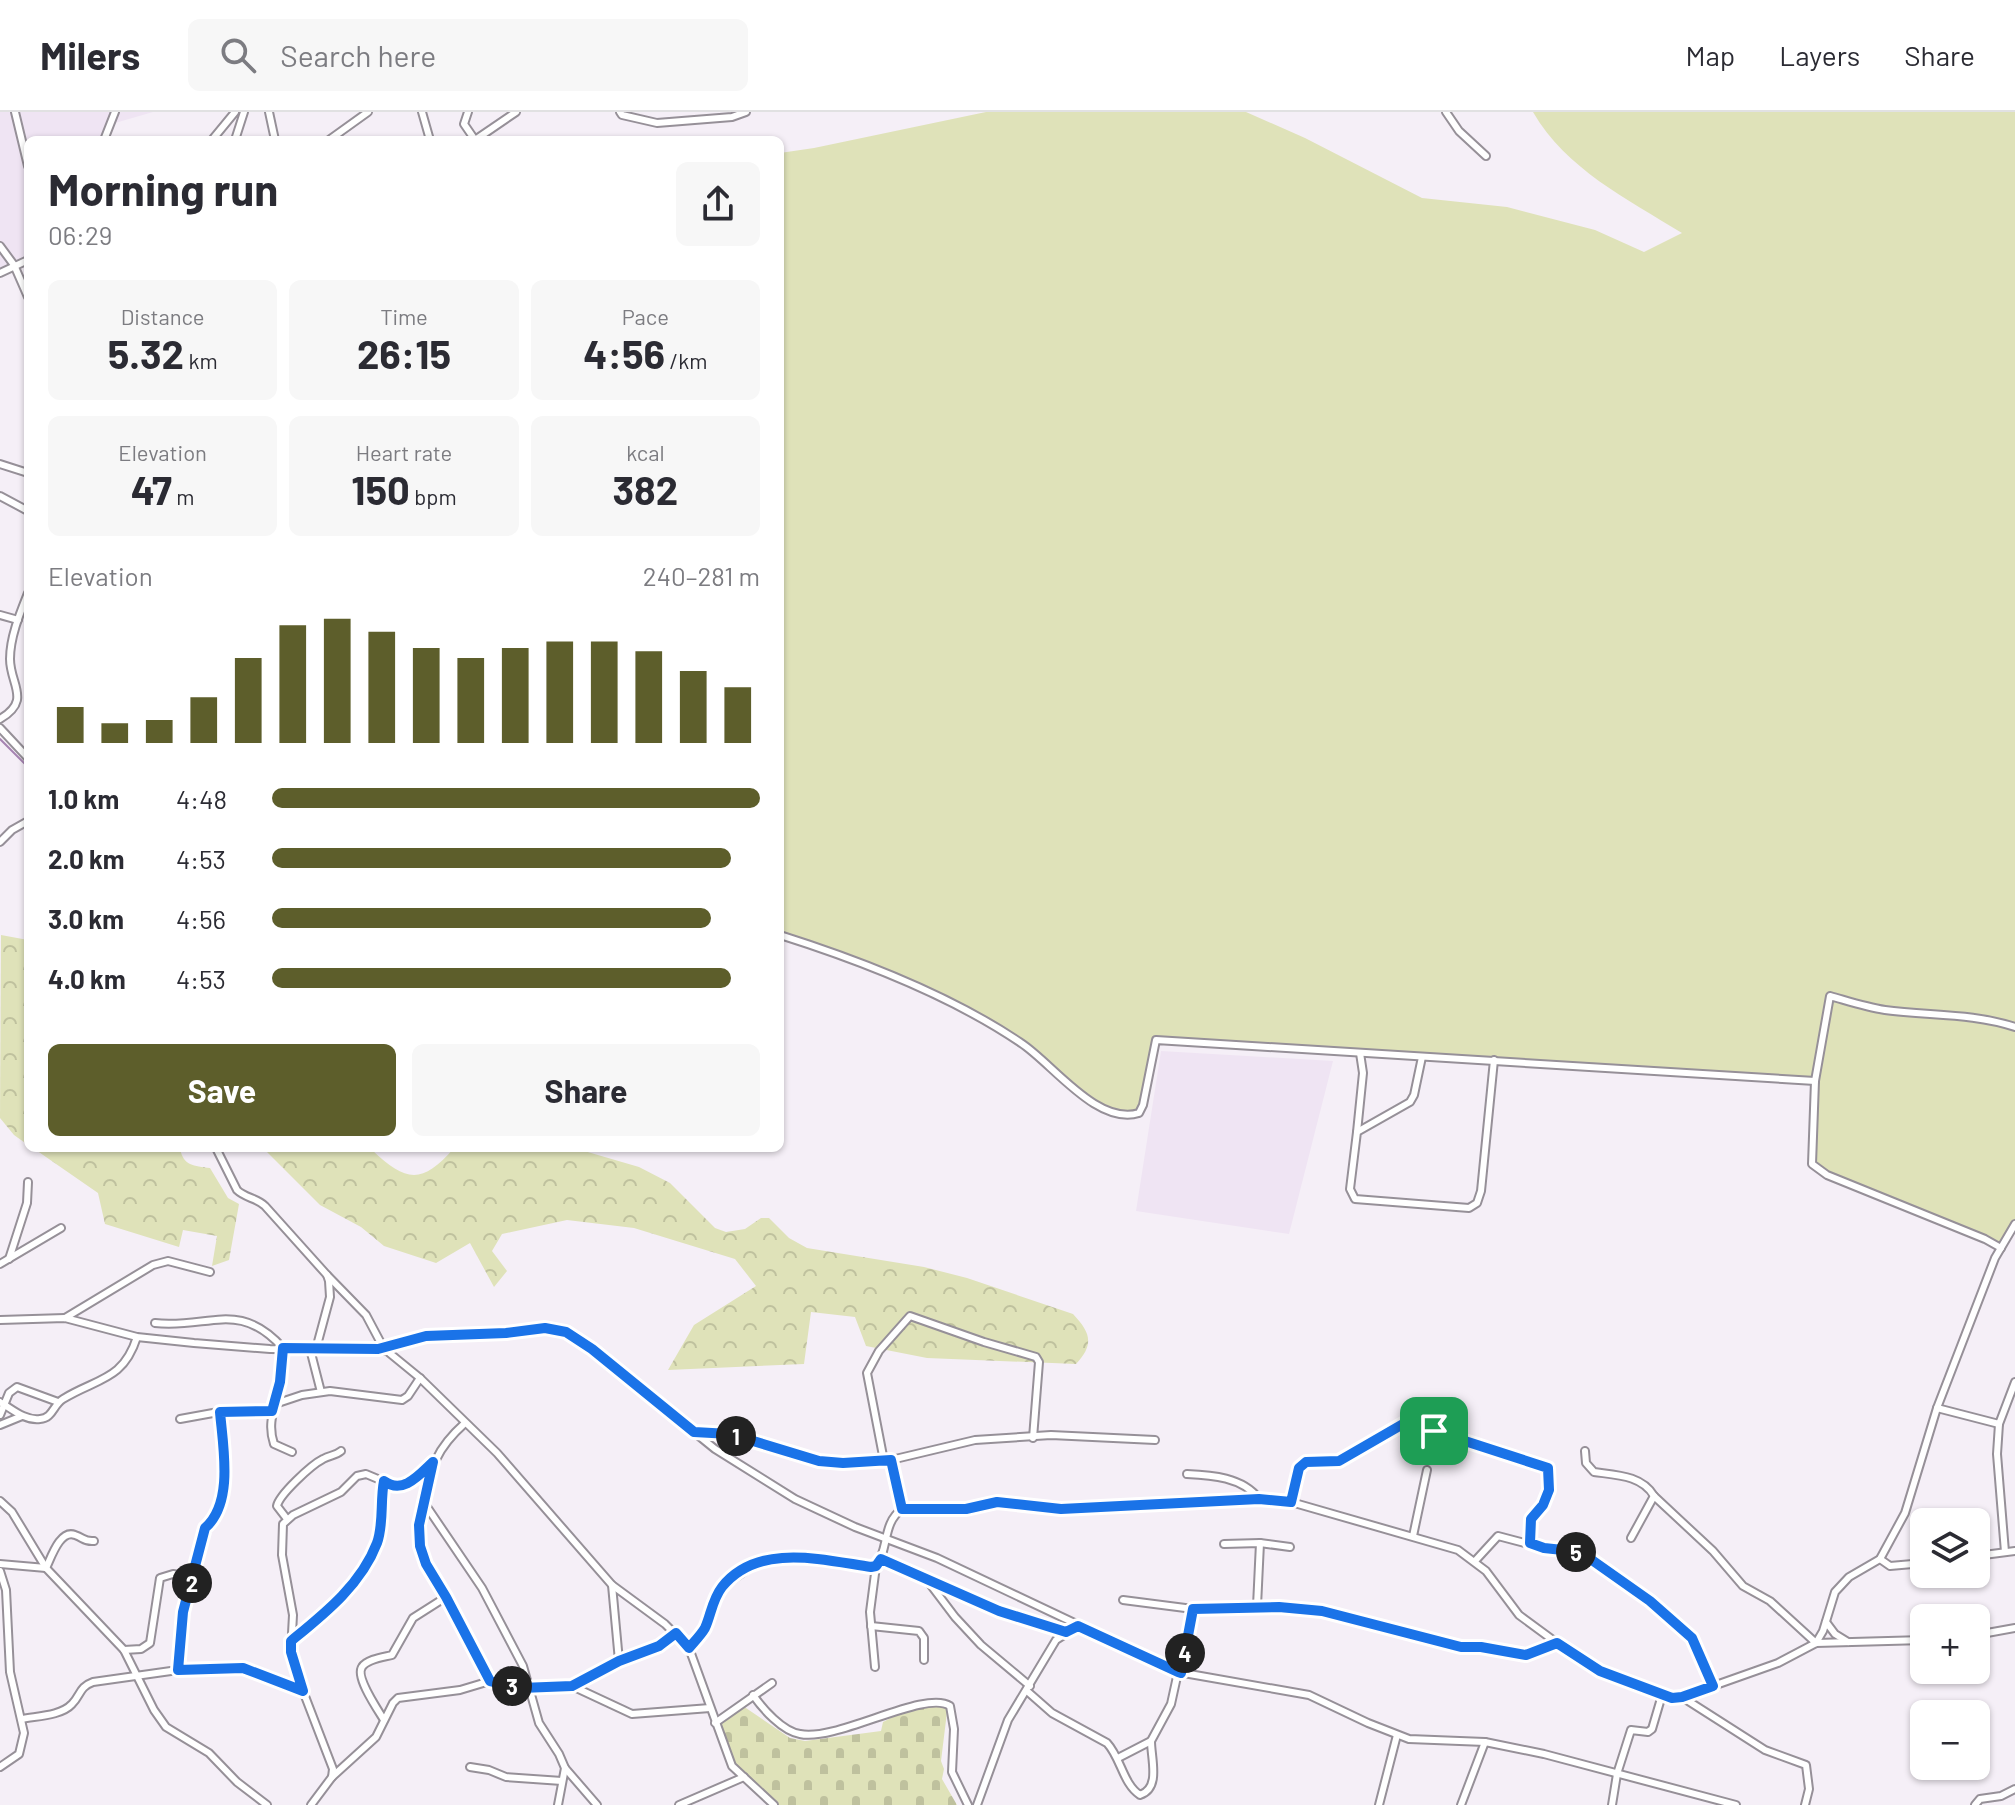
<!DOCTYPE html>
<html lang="en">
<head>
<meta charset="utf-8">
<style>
  :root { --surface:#fff; --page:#f7f7f7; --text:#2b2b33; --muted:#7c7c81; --line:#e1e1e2; --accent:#5d5e2b }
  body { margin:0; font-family:Barlow,sans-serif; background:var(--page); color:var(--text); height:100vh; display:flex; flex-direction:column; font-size:30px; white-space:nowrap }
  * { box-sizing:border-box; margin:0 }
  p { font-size:26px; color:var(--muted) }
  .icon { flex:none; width:44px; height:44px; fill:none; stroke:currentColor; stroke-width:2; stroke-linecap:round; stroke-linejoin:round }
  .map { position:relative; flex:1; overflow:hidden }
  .details { position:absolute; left:24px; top:24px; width:760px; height:1016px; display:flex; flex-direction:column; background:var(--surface); border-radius:12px; box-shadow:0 2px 6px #0004 }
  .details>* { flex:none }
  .controls { position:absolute; left:1910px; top:1396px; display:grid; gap:16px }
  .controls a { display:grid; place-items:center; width:80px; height:80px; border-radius:12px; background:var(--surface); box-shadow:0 2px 6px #0004; font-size:40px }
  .pin { position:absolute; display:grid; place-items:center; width:68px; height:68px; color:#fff; margin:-34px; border-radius:16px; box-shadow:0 4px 12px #0006 }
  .km { position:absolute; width:40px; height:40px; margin:-20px; border-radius:50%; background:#222; color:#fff; font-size:22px; line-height:40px; text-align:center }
  .round { display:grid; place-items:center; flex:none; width:84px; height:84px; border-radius:12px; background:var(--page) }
  .headline { display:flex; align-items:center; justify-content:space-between; height:136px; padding:0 24px }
  h1 { font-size:44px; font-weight:700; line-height:60px }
  .metrics { display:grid; grid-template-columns:repeat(3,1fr); gap:12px; height:136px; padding:8px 24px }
  .metrics div { display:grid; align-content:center; border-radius:12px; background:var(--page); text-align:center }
  .metrics b { font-size:40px; font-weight:700 }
  .metrics small { font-size:22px; font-weight:400 }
  .metrics p { font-size:22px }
  .chart { height:224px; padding:16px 24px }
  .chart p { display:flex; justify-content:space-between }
  .chart svg { width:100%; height:144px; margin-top:8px; stroke:var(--accent); stroke-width:6 }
  .primary-button { display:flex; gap:16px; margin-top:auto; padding:16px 24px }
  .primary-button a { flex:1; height:92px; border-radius:12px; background:var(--accent); color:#fff; font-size:32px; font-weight:700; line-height:92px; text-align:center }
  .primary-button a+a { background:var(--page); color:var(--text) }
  ul { padding:0 24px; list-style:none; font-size:26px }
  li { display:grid; grid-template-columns:128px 96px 1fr; align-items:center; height:60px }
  li i { height:20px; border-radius:10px; background:var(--accent) }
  header { display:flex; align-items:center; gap:48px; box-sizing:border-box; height:112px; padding:0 40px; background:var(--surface); border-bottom:2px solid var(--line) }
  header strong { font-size:38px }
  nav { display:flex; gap:44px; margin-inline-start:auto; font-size:28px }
  .search { width:560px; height:72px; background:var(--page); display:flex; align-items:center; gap:20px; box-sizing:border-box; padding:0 28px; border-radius:12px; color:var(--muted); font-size:30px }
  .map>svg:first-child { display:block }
  .built { fill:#efe4f3 }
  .green { fill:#dfe2b9 }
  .forest { fill:url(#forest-crowns) }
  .cemetery { fill:url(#cemetery-stones) }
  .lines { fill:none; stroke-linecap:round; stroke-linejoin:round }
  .stream { stroke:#a684b2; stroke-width:2 }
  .minor-casing { stroke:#969098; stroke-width:10 }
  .minor { stroke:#fff; stroke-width:6 }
  .route-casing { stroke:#fff; stroke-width:16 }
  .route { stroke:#1a73e8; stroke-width:10 }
</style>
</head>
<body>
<header>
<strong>Milers</strong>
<div class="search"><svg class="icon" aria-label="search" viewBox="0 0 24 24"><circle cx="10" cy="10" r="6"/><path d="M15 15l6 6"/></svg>Search here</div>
<nav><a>Map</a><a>Layers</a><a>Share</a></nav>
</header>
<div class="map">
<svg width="2015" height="1693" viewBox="0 0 2015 1693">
  <defs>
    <pattern id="forest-crowns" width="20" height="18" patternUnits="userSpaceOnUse" patternTransform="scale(2)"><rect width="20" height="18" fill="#dfe2b9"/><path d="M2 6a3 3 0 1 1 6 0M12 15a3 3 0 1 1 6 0" fill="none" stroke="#bfc19e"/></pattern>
    <pattern id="cemetery-stones" width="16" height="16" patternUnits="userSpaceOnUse" patternTransform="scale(2)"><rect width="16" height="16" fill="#dfe2b9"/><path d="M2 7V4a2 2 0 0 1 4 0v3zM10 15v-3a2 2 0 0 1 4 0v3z" fill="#bfc19e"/></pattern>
  </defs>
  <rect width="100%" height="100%" fill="#f5eff7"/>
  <g class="built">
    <path d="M0,0H153L115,11L109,28H28V148L0,160Z"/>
    <path d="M1161,939L1333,949L1289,1122L1136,1099Z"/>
  </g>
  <path class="green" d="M986,0H1246L1305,26L1422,86L1507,95L1595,118L1644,140L1682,121C1627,87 1566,57 1533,0H2015V1114L2001,1136L1827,1063L1812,1052L1815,970L1156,928L1139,1001C1099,1013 1056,955 1026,935C950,884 865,855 780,823V41L814,36Z"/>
  <g class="forest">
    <path d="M1,823L28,828V1033L14,1023L0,1006Z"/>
    <path d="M33,1036H180C183,1054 194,1054 210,1056L228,1086L239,1092L229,1148L212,1154L217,1124L183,1118L179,1135L105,1112L98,1081Z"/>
    <path d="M263,1036H374L372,1038C406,1070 422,1073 454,1036H574L639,1055L670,1071L715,1116L726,1120L745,1117L761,1106H769L789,1126L807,1136L924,1155L967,1166L1073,1202C1090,1220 1095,1232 1076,1252L927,1246L866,1234L855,1205L811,1200L804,1252L668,1258L694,1213L756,1174L735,1147L634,1116L567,1108L502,1122L492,1139L507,1159L494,1175L470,1131L436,1151L384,1134L361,1115L320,1093Z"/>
  </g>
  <path class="cemetery" d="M948,1592L941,1649L944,1657L942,1667L957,1693H777L736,1655L719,1613L743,1594L790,1626L805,1629L881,1619L883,1610C908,1597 920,1594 948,1592Z"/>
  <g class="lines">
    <path class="stream" d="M0,627L28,655"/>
    <defs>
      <g id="minor">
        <path d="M15,0L28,54"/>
        <path d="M269,0L275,28"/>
        <path d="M422,0L430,28"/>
        <path d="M468,0L464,12L475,28"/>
        <path d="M620,0L622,3L657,11L732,5L746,0"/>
        <path d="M1446,0L1459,19L1486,44"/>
        <path d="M104,28L115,0"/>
        <path d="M212,28L235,0"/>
        <path d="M235,28L244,0"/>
        <path d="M329,28L368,0"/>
        <path d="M475,28L516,0"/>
        <path d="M0,134L14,153L28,185"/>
        <path d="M0,161L28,148"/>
        <path d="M0,352L28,361"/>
        <path d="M0,384L28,399"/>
        <path d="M0,503L18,508"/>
        <path d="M0,607C32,588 10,573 10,547C10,525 20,501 28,481"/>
        <path d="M0,616L28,646"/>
        <path d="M0,730L12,718L28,709"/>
        <path d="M780,823C859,848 952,884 1021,931C1052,951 1097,1014 1139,1001L1143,993L1156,928L1815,969"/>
        <path d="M1422,945L1414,983L1410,990L1357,1020L1350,1077L1355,1087L1469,1096L1477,1091L1481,1079L1494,948"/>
        <path d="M1357,1020L1363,961L1360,941"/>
        <path d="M216,1036L237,1078C245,1086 257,1086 265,1094L327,1163L329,1169L330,1185L316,1237"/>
        <path d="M2001,1136L1985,1127L1827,1063L1812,1052L1815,969L1830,884C1848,889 1866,895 1885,898C1929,904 1972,901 2015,915"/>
        <path d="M9,1147L27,1091L28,1070"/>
        <path d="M0,1152L61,1116"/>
        <path d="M327,1163L366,1203L383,1235"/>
        <path d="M65,1206L153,1153L168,1149L210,1160"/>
        <path d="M0,1208L65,1206L137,1225L194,1231L270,1237L387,1239L420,1266L497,1341L612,1473L665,1512L689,1536L732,1654L774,1693"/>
        <path d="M155,1211C209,1217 239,1187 283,1236C282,1247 282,1258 280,1269C277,1292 266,1309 274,1332L292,1340"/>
        <path d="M310,1237L321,1280"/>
        <path d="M378,1237L426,1224L554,1216L566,1220L592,1237L715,1337L795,1387L855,1415L937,1446L1178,1560L1309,1583L1368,1611L1409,1627L1485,1630L1544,1642L1736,1693"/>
        <path d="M0,1290C12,1297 25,1309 40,1307C53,1306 53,1293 63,1287C97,1266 123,1269 137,1225"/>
        <path d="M275,1292L302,1283L330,1279L402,1288L408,1284L420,1266"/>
        <path d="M1937,1296L1999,1312"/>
        <path d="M0,1303L9,1281L17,1275L58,1290"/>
        <path d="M180,1307L224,1299H272"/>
        <path d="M465,1311C436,1337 431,1354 425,1392L482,1476L523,1554L539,1611L559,1642L565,1656L558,1693"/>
        <path d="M0,1313L22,1304"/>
        <path d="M694,1320C737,1318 776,1338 817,1348C839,1354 863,1351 886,1348"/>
        <path d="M1585,1339L1586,1351L1594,1360C1615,1363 1642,1363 1654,1384L1713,1439L1743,1474L1770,1489L1816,1531"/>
        <path d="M884,1349L867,1261L879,1239L910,1204L984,1230L1036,1245L1039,1250L1033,1326"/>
        <path d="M1187,1362C1211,1363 1243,1365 1259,1387"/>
        <path d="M0,1389L12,1400L46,1456"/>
        <path d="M1291,1390L1301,1352L1306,1350L1339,1349L1397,1314L1407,1312L1548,1356L1549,1378L1543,1393L1531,1407L1530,1431"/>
        <path d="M425,1392L419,1424L426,1452L446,1485L490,1569"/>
        <path d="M902,1397L891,1348L975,1328L1051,1323L1155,1328"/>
        <path d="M287,1407L277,1394C279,1383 311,1353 323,1347C330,1343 335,1344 341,1339"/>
        <path d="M1413,1424L1427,1358"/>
        <path d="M1631,1426L1654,1384"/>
        <path d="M1224,1432L1260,1431L1290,1435"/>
        <path d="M2005,1440L1997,1342L1999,1312L2015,1270"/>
        <path d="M1976,1444L2015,1439"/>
        <path d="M881,1447L927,1468L955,1505L981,1533L1030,1574"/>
        <path d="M1880,1447L1890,1454L1924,1451"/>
        <path d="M1475,1449L1498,1424L1544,1436L1572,1439L1610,1459L1688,1522L1694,1529L1713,1574"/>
        <path d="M0,1452L46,1456L124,1538L154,1598L166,1615L209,1641L237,1670L267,1693"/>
        <path d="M46,1456C51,1446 60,1417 75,1423C84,1426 84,1430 94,1429"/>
        <path d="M0,1459L6,1478L10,1560L24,1621L19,1642L0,1655"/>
        <path d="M194,1465L205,1416L215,1408L222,1384L223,1336L220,1300"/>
        <path d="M928,1468L999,1499L1066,1520"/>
        <path d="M612,1473L619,1549"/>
        <path d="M1123,1488L1193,1497L1279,1495L1322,1499L1461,1535H1481L1526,1543L1557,1531"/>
        <path d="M1257,1494L1260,1431"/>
        <path d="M1826,1510L1835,1522L1848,1530"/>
        <path d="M871,1514L919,1519L924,1526V1548"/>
        <path d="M1976,1523L2015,1516"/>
        <path d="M292,1528C324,1502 362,1472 377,1431C383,1412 380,1389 384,1369"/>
        <path d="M1816,1531L1823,1519L1835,1480L1849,1465L1880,1447L1905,1401L1937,1296L1995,1146L2015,1112"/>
        <path d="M689,1536L705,1515L711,1495L722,1475L754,1453L782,1445L876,1454C889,1438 882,1411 902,1397H966L997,1390L1061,1397L1259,1387L1291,1390L1458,1438L1486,1459L1519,1503L1557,1531L1600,1559L1672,1586L1682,1585L1778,1551L1816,1531L1924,1528"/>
        <path d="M124,1538L141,1537L150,1531L160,1466L173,1462L194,1465L183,1500L178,1558"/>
        <path d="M875,1555L870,1500L876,1454"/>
        <path d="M1181,1561L1193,1497"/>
        <path d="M572,1574L632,1602L710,1596"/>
        <path d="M1027,1579L1052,1601L1107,1631C1121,1646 1123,1672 1140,1683C1161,1676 1151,1647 1151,1629"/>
        <path d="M753,1583C763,1597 782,1619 800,1622C837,1630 925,1577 950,1594L954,1617L952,1660L968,1693"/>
        <path d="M1682,1585L1765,1638L1806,1653L1809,1677L1805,1693"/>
        <path d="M22,1607C36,1604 61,1604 72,1592C81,1583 79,1575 93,1570L178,1558L243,1556L303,1579"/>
        <path d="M384,1608C378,1598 355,1565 362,1555C367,1547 384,1545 392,1543L413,1506L446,1485"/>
        <path d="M715,1611L772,1571"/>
        <path d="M1118,1646L1151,1629L1171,1592L1178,1560"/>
        <path d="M470,1655L489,1658L506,1665L562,1669"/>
        <path d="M565,1656L597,1693"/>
        <path d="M332,1665L376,1625L393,1591L398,1586L460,1578L490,1569L521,1576L572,1574L619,1549L659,1534L676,1521"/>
        <path d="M311,1693L332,1665L333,1657L303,1579L291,1540L293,1503L282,1443L283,1412L293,1403L341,1380L357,1364L366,1362L397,1375L406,1374L433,1350"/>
        <path d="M679,1693L744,1665"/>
        <path d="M977,1693L1008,1608L1056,1528L1078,1514"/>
        <path d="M1379,1693L1397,1623"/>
        <path d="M1461,1693L1485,1630"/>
        <path d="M1612,1693L1617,1662L1631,1618L1648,1620L1652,1617L1662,1583"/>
        <path d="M1975,1693L1980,1687L2001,1684L2015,1677"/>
      </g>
    </defs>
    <use href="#minor" class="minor-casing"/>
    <use href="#minor" class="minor"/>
  </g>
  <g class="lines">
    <defs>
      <path id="route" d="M545,1216L566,1220L592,1237L694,1320L730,1322L819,1349L843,1351L891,1348L902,1397H966L997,1390L1061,1397L1259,1387L1291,1390L1299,1356L1306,1350L1339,1349L1403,1312L1434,1319L1548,1356L1549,1378L1543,1393L1531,1407L1530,1431L1544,1436L1572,1439L1589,1446L1650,1489L1692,1526L1713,1574L1682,1585L1672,1586L1600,1559L1557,1531L1526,1543L1481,1535H1461L1322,1499L1279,1495L1193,1497L1181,1561L1178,1560L1078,1514L1066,1520L999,1499L881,1447L876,1454L871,1455C823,1448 758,1430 722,1475C712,1488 711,1503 705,1516C701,1523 694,1530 689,1536L676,1521L659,1534L619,1549L572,1574L521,1576L490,1569L446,1485L426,1452L420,1434L419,1413L433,1350C419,1363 403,1383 384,1369C380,1389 384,1412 377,1431C361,1473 324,1502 291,1529V1540L303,1579L243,1556L178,1558L183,1500L205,1416C234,1391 223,1335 220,1300L272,1299L280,1270L283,1236L378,1237L426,1224L506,1221Z"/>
    </defs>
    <use href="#route" class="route-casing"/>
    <use href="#route" class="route"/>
  </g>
</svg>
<div class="controls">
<a><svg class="icon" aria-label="layers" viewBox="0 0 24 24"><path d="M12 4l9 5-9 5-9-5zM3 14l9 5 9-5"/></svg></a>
<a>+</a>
<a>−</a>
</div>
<div class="pin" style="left:1434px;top:1319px;background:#1e9e55"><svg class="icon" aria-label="arrive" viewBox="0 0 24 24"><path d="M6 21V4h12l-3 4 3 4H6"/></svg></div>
<b class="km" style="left:736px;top:1324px">1</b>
<b class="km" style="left:192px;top:1471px">2</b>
<b class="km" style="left:512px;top:1574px">3</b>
<b class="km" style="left:1185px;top:1541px">4</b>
<b class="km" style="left:1576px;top:1440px">5</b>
<section class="details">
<div class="headline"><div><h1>Morning run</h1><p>06:29</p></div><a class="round"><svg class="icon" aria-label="share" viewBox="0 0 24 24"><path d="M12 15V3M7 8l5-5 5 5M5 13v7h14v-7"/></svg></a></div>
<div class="metrics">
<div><p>Distance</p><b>5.32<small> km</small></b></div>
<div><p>Time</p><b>26:15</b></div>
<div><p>Pace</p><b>4:56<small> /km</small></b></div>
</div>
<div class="metrics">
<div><p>Elevation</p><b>47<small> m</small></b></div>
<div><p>Heart rate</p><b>150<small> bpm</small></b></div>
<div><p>kcal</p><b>382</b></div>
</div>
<div class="chart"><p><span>Elevation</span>240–281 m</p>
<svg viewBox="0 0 160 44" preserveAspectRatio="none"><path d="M5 44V33M15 44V38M25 44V37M35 44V30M45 44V18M55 44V8M65 44V6M75 44V10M85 44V15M95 44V18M105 44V15M115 44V13M125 44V13M135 44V16M145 44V22M155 44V27"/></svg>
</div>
<ul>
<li><b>1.0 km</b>4:48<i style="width:100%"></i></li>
<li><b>2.0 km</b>4:53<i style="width:94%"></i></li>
<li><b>3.0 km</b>4:56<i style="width:90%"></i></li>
<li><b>4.0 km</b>4:53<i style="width:94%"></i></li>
</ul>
<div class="primary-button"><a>Save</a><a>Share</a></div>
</section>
</div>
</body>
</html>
